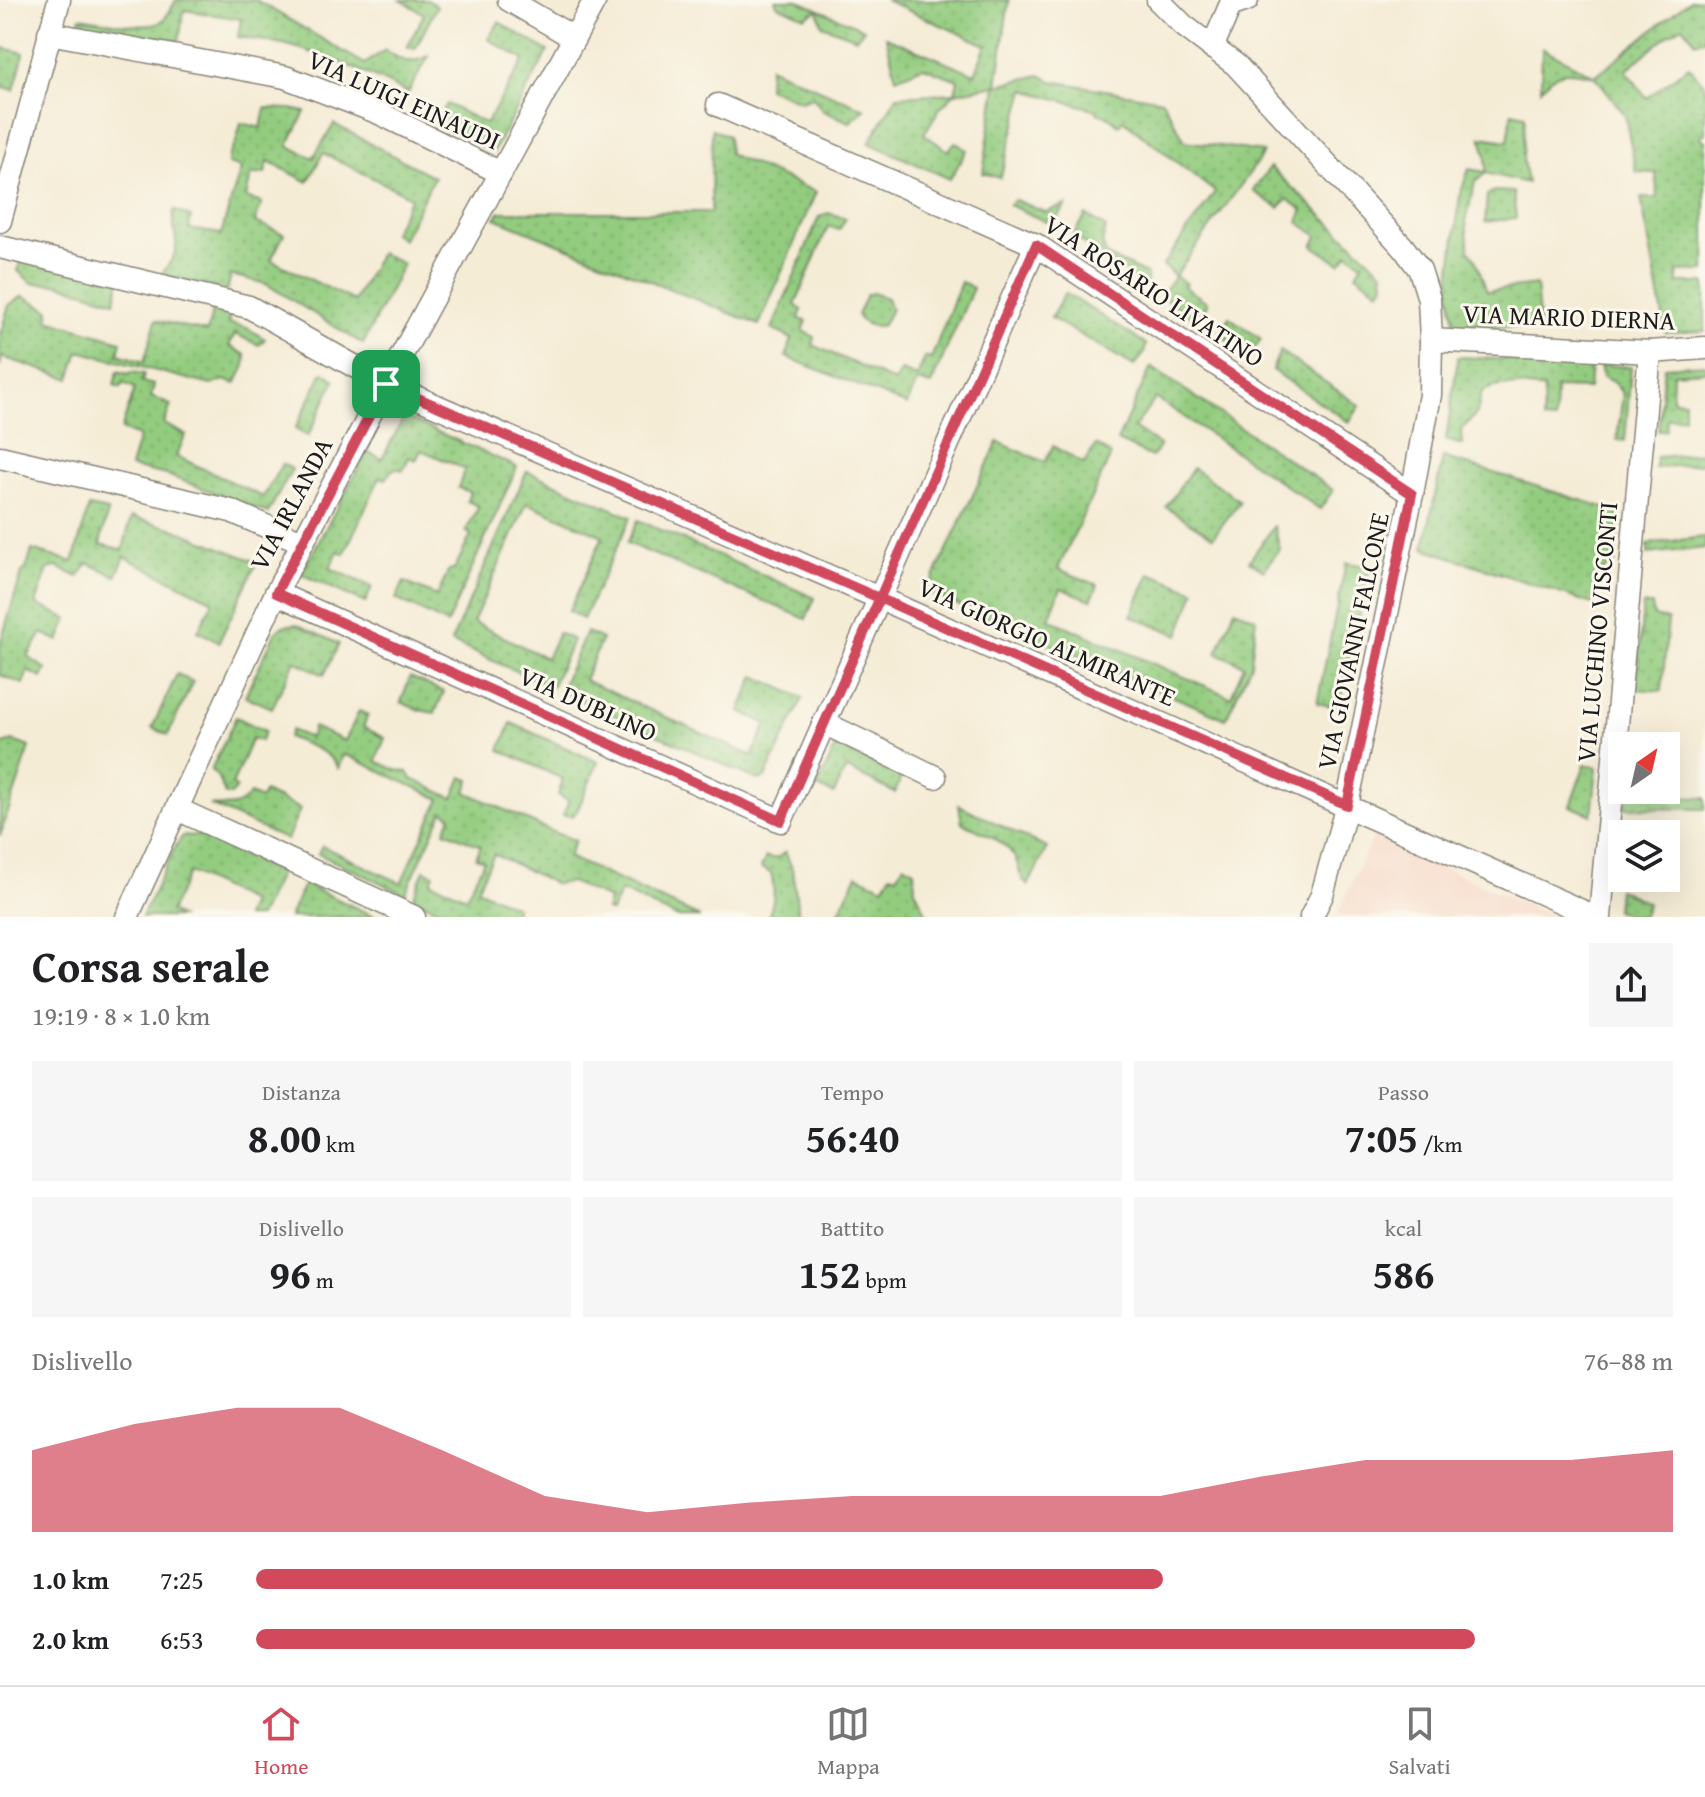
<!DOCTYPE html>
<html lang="it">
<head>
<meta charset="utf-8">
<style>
  :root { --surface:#fff; --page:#f6f6f6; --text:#202124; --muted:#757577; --line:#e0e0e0; --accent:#d1495b }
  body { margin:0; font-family:"Gentium Book Plus",serif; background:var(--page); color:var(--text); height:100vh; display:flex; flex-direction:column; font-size:30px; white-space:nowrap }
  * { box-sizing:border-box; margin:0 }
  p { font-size:26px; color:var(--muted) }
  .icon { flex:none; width:44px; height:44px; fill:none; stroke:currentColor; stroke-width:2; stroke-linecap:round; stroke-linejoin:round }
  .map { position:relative; height:917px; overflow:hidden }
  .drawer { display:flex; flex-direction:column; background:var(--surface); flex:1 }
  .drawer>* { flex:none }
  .needle { width:52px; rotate:34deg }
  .controls { position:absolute; left:1608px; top:732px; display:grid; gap:16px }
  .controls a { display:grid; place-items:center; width:72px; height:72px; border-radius:0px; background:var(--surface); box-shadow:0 8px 32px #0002; font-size:40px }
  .pin { position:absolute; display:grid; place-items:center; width:68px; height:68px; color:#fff; margin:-34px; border-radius:16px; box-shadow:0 4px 12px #0006 }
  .round { display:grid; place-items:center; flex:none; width:84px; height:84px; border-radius:0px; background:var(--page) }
  .headline { display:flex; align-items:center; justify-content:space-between; height:136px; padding:0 32px }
  h1 { font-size:44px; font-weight:700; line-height:60px }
  .stats { display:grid; grid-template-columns:repeat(3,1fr); gap:12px; height:136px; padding:8px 32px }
  .stats div { display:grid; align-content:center; border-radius:0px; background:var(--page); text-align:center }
  .stats b { font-size:40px; font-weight:700 }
  .stats small { font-size:22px; font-weight:400 }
  .stats p { font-size:22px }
  .chart { height:224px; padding:16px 32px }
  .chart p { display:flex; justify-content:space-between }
  .chart svg { width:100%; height:144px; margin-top:8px; fill:var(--accent); opacity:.7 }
  ul { padding:0 32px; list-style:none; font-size:26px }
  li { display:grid; grid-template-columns:128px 96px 1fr; align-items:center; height:60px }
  li i { height:20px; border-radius:10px; background:var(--accent) }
  .menu { display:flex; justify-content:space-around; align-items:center; height:112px; border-top:2px solid var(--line); background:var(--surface); font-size:22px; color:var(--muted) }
  .menu a { display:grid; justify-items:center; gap:4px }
  .menu .current { color:var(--accent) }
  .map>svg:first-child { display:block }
  .built { fill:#f5d3c1 }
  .garden { fill:url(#garden-dots); stroke:#58744e; stroke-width:2 }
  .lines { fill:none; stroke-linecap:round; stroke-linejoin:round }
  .minor-casing { stroke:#888479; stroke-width:25 }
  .minor { stroke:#fff; stroke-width:22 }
  .route-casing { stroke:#fff; stroke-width:16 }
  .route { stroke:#d1495b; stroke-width:10 }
  .labels { text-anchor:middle; stroke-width:6; stroke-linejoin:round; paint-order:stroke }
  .street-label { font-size:26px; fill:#1c1c1c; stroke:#fbf7ec }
</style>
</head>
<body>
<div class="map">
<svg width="1705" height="917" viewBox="0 0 1705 917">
  <defs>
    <pattern id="garden-dots" width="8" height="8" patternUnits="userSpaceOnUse" patternTransform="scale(2)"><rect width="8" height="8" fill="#93cc7f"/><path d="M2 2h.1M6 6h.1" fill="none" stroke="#7eaf6d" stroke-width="1.8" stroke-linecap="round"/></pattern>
  </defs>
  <rect width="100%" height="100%" fill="#fbf7ec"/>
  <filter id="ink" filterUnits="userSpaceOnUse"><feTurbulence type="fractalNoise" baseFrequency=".0125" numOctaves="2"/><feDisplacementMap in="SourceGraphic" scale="16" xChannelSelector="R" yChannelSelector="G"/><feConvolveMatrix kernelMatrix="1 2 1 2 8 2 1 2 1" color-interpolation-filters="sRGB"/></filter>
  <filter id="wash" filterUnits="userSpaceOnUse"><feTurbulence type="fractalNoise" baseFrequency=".006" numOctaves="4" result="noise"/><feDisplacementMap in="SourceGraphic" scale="32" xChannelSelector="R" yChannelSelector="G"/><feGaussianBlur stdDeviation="1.8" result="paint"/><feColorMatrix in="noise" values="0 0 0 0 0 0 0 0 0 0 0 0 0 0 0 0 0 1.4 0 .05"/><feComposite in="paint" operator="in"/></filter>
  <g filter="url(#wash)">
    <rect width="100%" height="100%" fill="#f5ecd6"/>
    <path class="built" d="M1373,836L1553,917H1336Z"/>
    <g class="garden">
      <path d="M176,0H256L365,64L385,50C404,62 407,65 429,56L408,93C368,73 327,55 283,44C268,41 253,39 238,37L241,19L184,10L179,41L78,27L81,17C99,20 148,32 162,21C168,16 172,7 176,0Z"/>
      <path d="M401,0H427L437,6L415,49L407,47L424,14Z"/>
      <path d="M775,0H797L864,29L856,38L822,25L818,10L805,17L777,5Z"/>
      <path d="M885,0H1009L997,85L1040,75L1052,81L1162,100L1185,141L1263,152L1259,160L1175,276L1186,283L1184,286L1208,303L1197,320L1161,296L1175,276L1163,265L1215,192L1123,120L1119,125L1109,117L1097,113V110L1025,90L1000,178L983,173L996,85L955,93L940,108L924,134L948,151L955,142L967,150L950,179L869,143L897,96L955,93L958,80L923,67L896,78L886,37L975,74L986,45Z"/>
      <path d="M1690,0H1705V39L1696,42L1683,26L1668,35L1626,70L1647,98L1689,66L1705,85V133L1700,137L1705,141V271L1677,272L1678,283H1705V331L1666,333L1641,198H1657L1656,173L1636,172L1625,115L1595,76C1568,71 1560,66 1541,89L1542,48L1595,76Z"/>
      <path d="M499,22L548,51L493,153L436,122L447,104L486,124L524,60L488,39Z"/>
      <path d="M0,47L24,53L14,90L0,86Z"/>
      <path d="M769,67L865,109L850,122L823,111L813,97L800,101L768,88Z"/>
      <path d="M265,108L291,109L305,112L288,146L313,158L334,124L434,177L403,239L393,233L411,197L323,153L308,182L268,161L265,173L251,175L246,198L262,203L255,222L284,234L271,260L354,301L380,253L403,264L363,344L266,284L231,275L227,291L162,274C168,265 177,255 176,244C176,232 171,223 174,210L191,217L189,229L221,234L241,168L228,164V158L236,142L241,123L261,128Z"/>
      <path d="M1512,112L1525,115L1523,159L1527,183L1486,173L1475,182L1466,221L1469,250L1475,258L1487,291L1536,285L1540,328L1455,325L1449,287L1460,195L1469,169L1486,172V157L1481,137L1508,141Z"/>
      <path d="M712,129L728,136L729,154L816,192L759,325L495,218L499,212H711Z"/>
      <path d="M1270,167L1383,272L1384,285L1379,291L1356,274L1362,263L1348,253L1340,263L1313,246L1318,236L1298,222L1303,210L1287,199L1279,208L1253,191Z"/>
      <path d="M1494,191L1513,192L1516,218L1485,222L1487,195Z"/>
      <path d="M1015,200L1045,212L1066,205L1053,225L1009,205Z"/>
      <path d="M828,213L846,218L839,230L828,226L795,305L802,310L799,319L807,321L803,331L814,337L813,345L895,382L901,371L917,377L925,357L931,359L961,282L973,288L931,385L917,381L907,405L786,357L792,339L772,329L819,217Z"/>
      <path d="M1086,215L1106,228L1102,243L1107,256L1146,274L1147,287L1073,236Z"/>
      <path d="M22,256L120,281L115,301L58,284L32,283L18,271Z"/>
      <path d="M872,293L887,298L891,309L883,325C873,328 862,324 857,315L866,295Z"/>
      <path d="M1065,293L1146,344L1144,354L1134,366L1051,318Z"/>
      <path d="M23,296L50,310L48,320L121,341L118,354L144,362L156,320L207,332L214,305L232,310L228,323L247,328L265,339L259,345L235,334L229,346L246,355L245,366L236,384L224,380L211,385L79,351L70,379L2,357L0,366V335L9,305Z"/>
      <path d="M1229,317L1261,339L1250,355L1220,335Z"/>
      <path d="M1280,351L1360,406L1349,422L1272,370Z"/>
      <path d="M1458,357L1591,364L1589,389L1556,388L1555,421L1543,420L1544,389C1524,387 1499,381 1482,392L1477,413L1462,429V445L1446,440Z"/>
      <path d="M1705,364V371L1673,373L1672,400L1684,401V417L1667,418L1666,430L1658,431L1664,367Z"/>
      <path d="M1600,365L1631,367L1625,441L1617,440L1623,394L1614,383L1602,376Z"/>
      <path d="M1151,367L1333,490L1320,509L1156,398L1134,428L1160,446L1152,457L1117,441Z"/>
      <path d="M118,371L128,374L132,372L144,374L142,382L154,385L151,397L171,405L164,424L186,435L176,456L263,497L282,464L292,469L268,513L167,475L130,467L139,436L121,430L135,388L123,383L121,388L114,385Z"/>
      <path d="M323,372L335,380L308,436L295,429Z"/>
      <path d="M404,417L517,467L447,624L396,599L404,582L437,596L449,570H454L471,535L466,531L479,506L467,501L470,492L458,488L465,469L421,450L416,460L409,457L403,470L395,468L390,472L386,479L380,477L344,554L338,551L330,568L372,587L365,603L301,574L367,452L382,459Z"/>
      <path d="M998,442L1045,462L1053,446L1084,464L1096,445L1111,455L1058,569L1098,585L1091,600L1061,588L1049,619L1231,697L1244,665L1217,653L1235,609L1256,618L1251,664L1226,719L927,592Z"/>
      <path d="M1705,453V463L1655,468L1656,457Z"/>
      <path d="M1443,457L1619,512L1615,563L1597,575L1595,605L1424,548Z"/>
      <path d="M1193,468L1240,501L1213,537L1166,507Z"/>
      <path d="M527,471L631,517L583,619L569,611L603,536L527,503L473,622L546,658L558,633L573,640L551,687L451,642Z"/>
      <path d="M89,507L108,511L100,544L123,550L131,517L171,528L257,562L219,642L198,631L213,601L125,557L116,576L88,563L78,577L57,567L48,569L36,604L68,619L59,641L42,633L28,657L46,669L42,678L28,671L23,684L0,675V644L22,573L27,567L32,550L73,562Z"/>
      <path d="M638,520L815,598L806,619L627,543Z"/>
      <path d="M1274,526L1280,549L1264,570L1249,561Z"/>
      <path d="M1705,537V548L1648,554V544Z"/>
      <path d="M1346,563L1370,566L1339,708L1317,703Z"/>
      <path d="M1150,573L1195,591L1179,635L1131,616Z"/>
      <path d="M1643,605H1652L1654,617L1668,620L1662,691L1636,689Z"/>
      <path d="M296,624L339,644L324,675L295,661L272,708L245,696L275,633L283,626Z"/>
      <path d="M586,632L602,639L584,680L752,756L767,724L740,711L755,676L803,698L765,778L758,780L560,691Z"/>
      <path d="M177,674L193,682L168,735L152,728Z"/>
      <path d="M410,677L444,692L435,713L418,710L401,702Z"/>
      <path d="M359,711L368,715L363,727L385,738L376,761L396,770L408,772L412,779L453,798L462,777L470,780L466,792L555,833L575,840L568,857L700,917H676L621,891L611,912L606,910L609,899L571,882L555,884L494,854L477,889L516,907L513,914L521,917H455L413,898L424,870L434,874L431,882L466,897L484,861L476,857L481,846L445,831L451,816L443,811L405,894L318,854L322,846L401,883L440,799L344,754L338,768C329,750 305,745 288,737L291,730L310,738L313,727L345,741Z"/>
      <path d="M236,717L265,731L261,741L252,738L232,785L237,788L231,795L225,794L218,777L211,770Z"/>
      <path d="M511,723L598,762L578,809L573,816L563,815L569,801L558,795L563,779L500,750Z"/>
      <path d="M13,741L30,747L0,836V788L2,784L0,783V745Z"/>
      <path d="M836,746L901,777L895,793L846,768L834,794L817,787Z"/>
      <path d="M1585,764L1597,768L1592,815L1570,806Z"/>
      <path d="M1627,790H1653L1660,797L1705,798V809L1625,808Z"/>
      <path d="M264,792L300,809L287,840L210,805C228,807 238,810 250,794L261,799Z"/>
      <path d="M959,805L1047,848L1028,886C1019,878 1020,868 1015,858C1005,839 980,832 962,823Z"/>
      <path d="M199,835L280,873L259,917H245L251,902L189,872L170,912L179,917H142L176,845L183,836Z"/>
      <path d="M785,852L792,868L799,917H768C775,899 775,892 771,873L761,868L766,857C774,860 779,858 785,852Z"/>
      <path d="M904,864L914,870L915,889L928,917H836L857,875L883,887L891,874L897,876Z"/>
      <path d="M304,884L376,917H289Z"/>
      <path d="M1618,889L1648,903L1642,917H1633L1616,910Z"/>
    </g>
  </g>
  <g filter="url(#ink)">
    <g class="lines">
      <defs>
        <g id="minor">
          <path d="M509,0L574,38"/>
          <path d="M1158,0L1184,26L1236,65L1403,247L1420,270L1429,299L1431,340L1430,395L1412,494L1347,805L1322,895L1311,917"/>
          <path d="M49,33L285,77L377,112L501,173"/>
          <path d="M1212,48L1230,6L1247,0"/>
          <path d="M718,105L1036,245L1412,494"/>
          <path d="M0,221L59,0"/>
          <path d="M0,247L249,307L386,384L879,598L1595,917"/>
          <path d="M1431,340L1650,352L1705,348"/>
          <path d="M0,457L231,511L302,542"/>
          <path d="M276,593L781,821L1036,245"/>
          <path d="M824,723L935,777"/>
          <path d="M177,809L414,917"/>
          <path d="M127,917L276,593L386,384L595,0"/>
          <path d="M1600,917L1650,352"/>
        </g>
      </defs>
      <use href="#minor" class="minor-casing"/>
      <use href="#minor" class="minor"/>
    </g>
  </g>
  <g class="lines" filter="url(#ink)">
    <defs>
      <path id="route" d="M386,384L879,598L1347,805L1412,494L1036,245L781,821L276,593L386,384"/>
    </defs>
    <use href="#route" class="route-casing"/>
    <use href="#route" class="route"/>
  </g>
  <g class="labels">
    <g class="street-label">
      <text transform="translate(404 100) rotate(24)" y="9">VIA LUIGI EINAUDI</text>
      <text transform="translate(1154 291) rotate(33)" y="9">VIA ROSARIO LIVATINO</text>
      <text transform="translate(1569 317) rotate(2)" y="9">VIA MARIO DIERNA</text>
      <text transform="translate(291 504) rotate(-62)" y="9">VIA IRLANDA</text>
      <text transform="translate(1597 632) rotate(-85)" y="9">VIA LUCHINO VISCONTI</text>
      <text transform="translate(1353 641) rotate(-78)" y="9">VIA GIOVANNI FALCONE</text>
      <text transform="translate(1047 642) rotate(24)" y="9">VIA GIORGIO ALMIRANTE</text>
      <text transform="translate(588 704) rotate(24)" y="9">VIA DUBLINO</text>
    </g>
  </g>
</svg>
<div class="controls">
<a><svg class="needle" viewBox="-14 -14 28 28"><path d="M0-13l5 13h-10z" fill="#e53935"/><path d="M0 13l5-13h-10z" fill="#757577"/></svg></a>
<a><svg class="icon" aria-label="layers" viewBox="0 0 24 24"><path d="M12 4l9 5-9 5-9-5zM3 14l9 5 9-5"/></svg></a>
</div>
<div class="pin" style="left:386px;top:384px;background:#1e9e55"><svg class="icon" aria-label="arrive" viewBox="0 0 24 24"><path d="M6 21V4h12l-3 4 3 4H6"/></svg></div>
</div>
<section class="drawer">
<div class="headline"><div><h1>Corsa serale</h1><p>19:19 · 8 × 1.0 km</p></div><a class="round"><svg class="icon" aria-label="share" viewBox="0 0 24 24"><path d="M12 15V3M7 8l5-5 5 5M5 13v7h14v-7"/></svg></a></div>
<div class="stats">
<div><p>Distanza</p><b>8.00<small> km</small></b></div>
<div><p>Tempo</p><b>56:40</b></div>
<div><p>Passo</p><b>7:05<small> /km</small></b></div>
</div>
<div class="stats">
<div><p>Dislivello</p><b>96<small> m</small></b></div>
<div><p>Battito</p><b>152<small> bpm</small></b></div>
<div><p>kcal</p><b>586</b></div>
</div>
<div class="chart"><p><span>Dislivello</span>76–88 m</p>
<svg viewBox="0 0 160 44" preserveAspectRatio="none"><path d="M0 44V19L10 11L20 6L30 6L40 19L50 33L60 38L70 35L80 33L90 33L100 33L110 33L120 27L130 22L140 22L150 22L160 19V44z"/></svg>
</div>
<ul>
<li><b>1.0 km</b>7:25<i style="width:64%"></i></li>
<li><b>2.0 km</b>6:53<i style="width:86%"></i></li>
</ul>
</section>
<nav class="menu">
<a class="current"><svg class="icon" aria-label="home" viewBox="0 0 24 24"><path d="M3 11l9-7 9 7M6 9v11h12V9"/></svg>Home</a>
<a><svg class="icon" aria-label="map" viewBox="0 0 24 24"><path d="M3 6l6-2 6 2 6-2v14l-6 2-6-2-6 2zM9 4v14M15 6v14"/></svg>Mappa</a>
<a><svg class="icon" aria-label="saved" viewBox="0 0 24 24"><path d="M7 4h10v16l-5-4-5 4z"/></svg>Salvati</a>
</nav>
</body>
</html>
